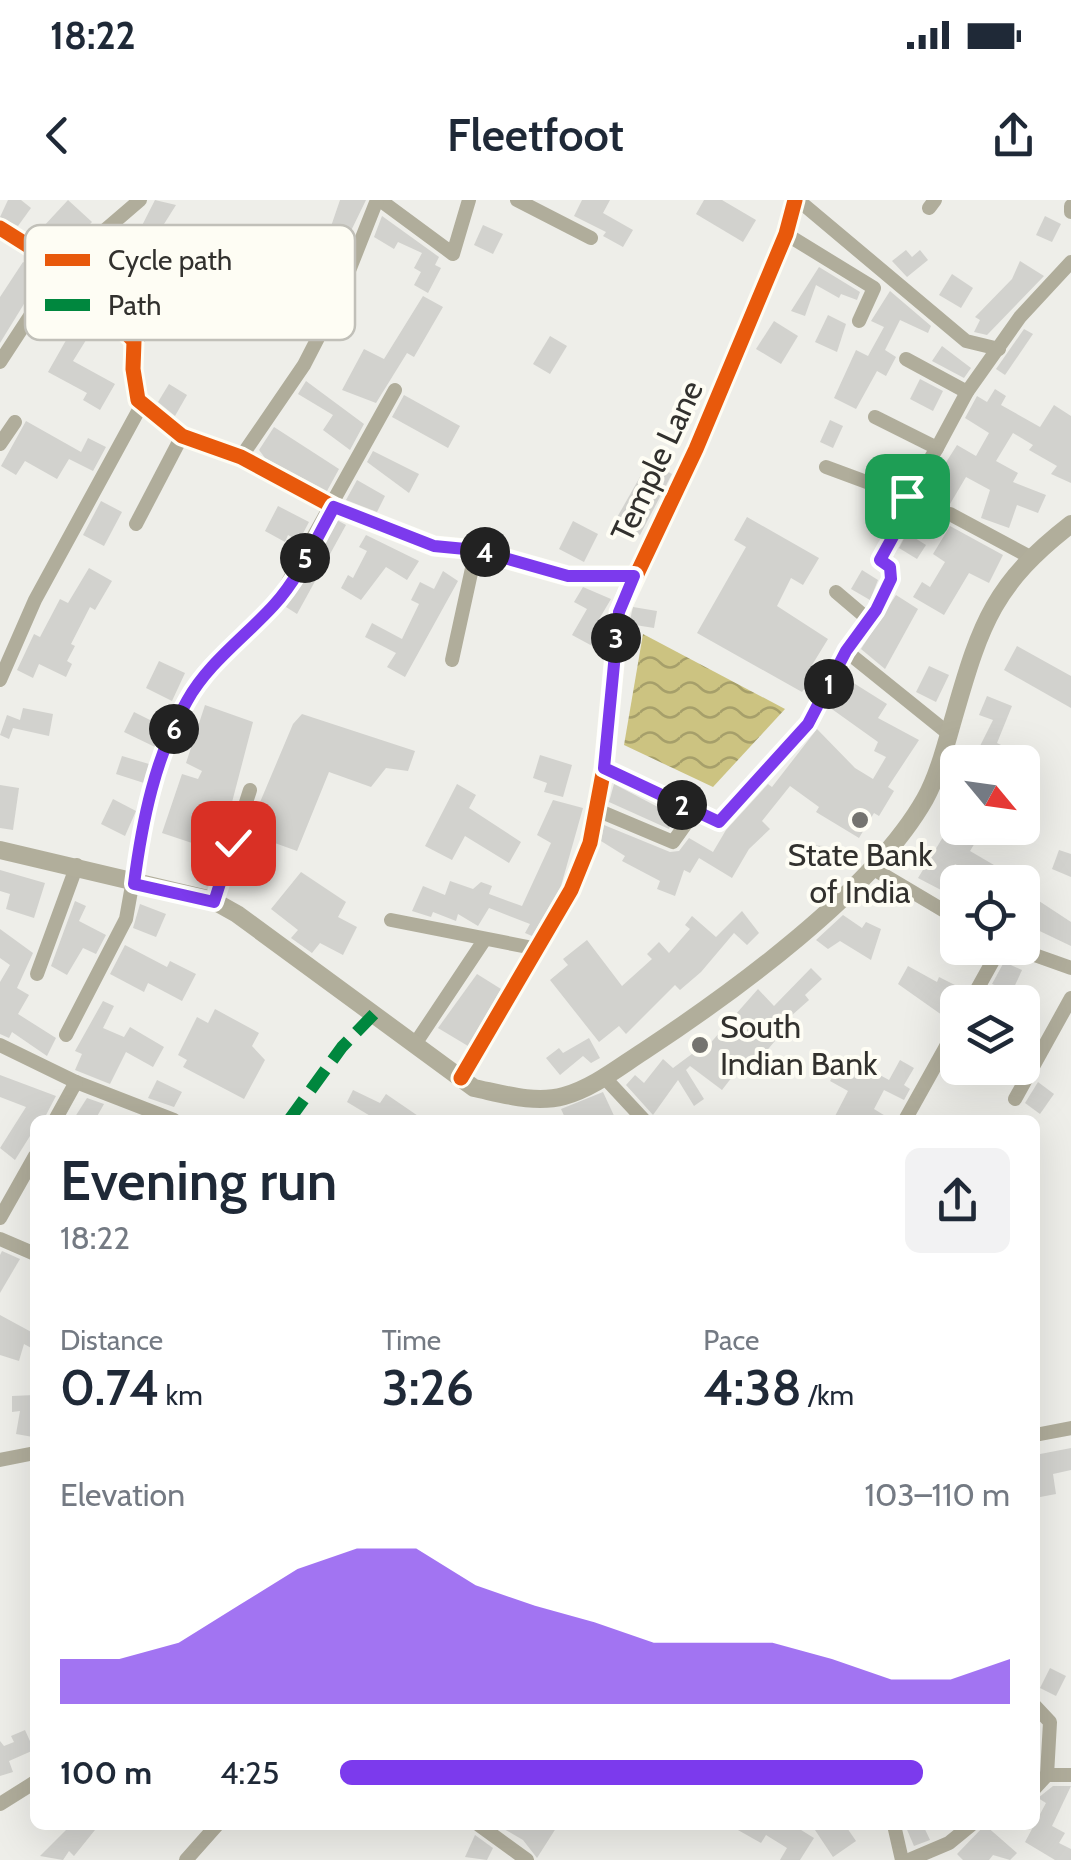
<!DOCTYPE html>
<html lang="en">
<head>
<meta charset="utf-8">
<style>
  :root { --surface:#fff; --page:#f2f2f3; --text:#1f2937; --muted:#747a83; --accent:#7c3aed }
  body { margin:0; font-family:Cabin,sans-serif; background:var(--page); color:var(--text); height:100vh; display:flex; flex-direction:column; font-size:38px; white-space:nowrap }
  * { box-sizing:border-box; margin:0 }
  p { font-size:32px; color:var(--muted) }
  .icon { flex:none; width:55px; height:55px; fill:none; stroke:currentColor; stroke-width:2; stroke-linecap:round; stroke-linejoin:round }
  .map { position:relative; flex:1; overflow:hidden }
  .sheet { position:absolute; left:30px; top:915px; width:1010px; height:715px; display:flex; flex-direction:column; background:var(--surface); border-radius:15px; box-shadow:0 10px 40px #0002 }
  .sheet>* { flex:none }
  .needle { width:65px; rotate:119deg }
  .tools { position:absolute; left:940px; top:545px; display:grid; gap:20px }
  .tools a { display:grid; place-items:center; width:100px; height:100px; border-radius:15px; background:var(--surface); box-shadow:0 10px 40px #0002; font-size:50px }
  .pin { position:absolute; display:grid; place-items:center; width:85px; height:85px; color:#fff; margin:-42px; border-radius:20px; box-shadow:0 5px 15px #0006 }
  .km { position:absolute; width:50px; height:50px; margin:-25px; border-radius:50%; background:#222; color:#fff; font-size:28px; line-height:50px; text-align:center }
  .round { display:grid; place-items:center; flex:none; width:105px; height:105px; border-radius:15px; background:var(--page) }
  .headline { display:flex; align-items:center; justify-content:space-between; height:170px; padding:0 30px }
  h1 { font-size:55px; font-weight:600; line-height:75px }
  .metrics { display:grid; grid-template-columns:repeat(3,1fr); gap:15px; height:170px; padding:10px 30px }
  .metrics div { display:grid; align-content:center }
  .metrics b { font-size:50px; font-weight:600 }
  .metrics small { font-size:28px; font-weight:400 }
  .metrics p { font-size:28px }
  .chart { height:280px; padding:20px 30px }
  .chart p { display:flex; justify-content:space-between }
  .chart svg { width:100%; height:180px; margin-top:10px; fill:var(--accent); opacity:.7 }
  ul { padding:0 30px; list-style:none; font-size:32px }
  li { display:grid; grid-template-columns:160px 120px 1fr; align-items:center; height:75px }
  li i { height:25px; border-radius:12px; background:var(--accent) }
  .status { display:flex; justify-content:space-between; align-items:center; height:70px; padding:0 50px; background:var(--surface); direction:ltr }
  .status svg { height:28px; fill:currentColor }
  header { display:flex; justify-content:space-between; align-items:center; height:130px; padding:0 30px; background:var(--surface); font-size:45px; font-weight:600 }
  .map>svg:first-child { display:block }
  .water { fill:url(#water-waves) }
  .building { fill:#d2d2ce }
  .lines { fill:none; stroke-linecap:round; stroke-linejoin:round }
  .minor { stroke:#b0ad9b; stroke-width:14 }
  .major { stroke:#b1ae9b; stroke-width:18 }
  .quiet { stroke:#00873e; stroke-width:12; stroke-dasharray:25 12; stroke-linecap:butt }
  .cycleway-casing { stroke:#fefdf4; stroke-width:21 }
  .cycleway { stroke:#e8590c; stroke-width:15 }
  .route-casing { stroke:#fff; stroke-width:20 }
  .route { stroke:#7c3aed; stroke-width:12 }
  .poi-dot { fill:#74736f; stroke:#fefdf4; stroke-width:4 }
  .labels { text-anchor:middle; stroke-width:8; stroke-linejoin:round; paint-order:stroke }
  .street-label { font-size:32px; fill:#32312e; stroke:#fefdf4 }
  .poi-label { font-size:32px; fill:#32312e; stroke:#fefdf4 }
  .key { fill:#fefdf4; stroke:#c1c0b9; stroke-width:2.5 }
  .key-label { font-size:28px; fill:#32312e }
</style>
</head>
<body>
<div class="status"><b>18:22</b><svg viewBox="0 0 49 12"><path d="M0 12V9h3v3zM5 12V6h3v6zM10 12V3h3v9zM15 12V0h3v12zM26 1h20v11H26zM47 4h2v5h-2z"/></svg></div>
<header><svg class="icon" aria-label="back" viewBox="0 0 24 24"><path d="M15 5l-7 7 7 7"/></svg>Fleetfoot<svg class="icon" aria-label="share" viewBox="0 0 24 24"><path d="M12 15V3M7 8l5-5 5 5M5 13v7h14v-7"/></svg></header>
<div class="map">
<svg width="1071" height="1660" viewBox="0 0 1071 1660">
  <defs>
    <pattern id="water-waves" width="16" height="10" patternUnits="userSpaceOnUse" patternTransform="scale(2.5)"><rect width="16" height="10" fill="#ccc381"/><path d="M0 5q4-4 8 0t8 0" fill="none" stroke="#a69f6a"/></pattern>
  </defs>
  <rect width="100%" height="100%" fill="#eeeee9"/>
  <path class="water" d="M643,434L785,509L713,587L624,545Z"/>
  <g class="building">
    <path d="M8,0H21L31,8L18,26L0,17Z"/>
    <path d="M68,0L92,22L67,49L43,27Z"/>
    <path d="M155,0L176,5L159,32L170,44L161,52L158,49L149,64L114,96L99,81L129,51Z"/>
    <path d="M340,0H366L330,74L335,77L313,123L277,102L304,58L283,46L295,24L326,41Z"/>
    <path d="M582,0H610L603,13L633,30L623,47L603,36L606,32L574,16Z"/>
    <path d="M704,0H722L756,20L743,42L696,14Z"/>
    <path d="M382,16L439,57L435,65L441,68L428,93L414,85L421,72L414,68L422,53L398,42L394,49L374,37Z"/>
    <path d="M1045,16L1061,24L1052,42L1036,35Z"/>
    <path d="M483,25L503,34L493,54L474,45Z"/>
    <path d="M906,50L912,57L920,50L928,60L907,77L892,61Z"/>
    <path d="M1020,61L1044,76L987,135L974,132L980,120L975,117L1012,79Z"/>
    <path d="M23,62L43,73L0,143V97Z"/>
    <path d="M819,67L860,92L857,100L841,94L839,98L816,85L805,116L791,111Z"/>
    <path d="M952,74L973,88L961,108L939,95Z"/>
    <path d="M890,91L931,126L928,133L900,120L885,150L896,157L886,176L877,171L856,209L834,198L856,150L868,156L884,127L871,121Z"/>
    <path d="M423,96L443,107L414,157L407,153L376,203L342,190L364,149L384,159Z"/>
    <path d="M74,110L96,124L73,161L115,184L100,210L83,200L87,193L48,172L69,135L62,131Z"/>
    <path d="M828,115L846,124L837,152L815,142Z"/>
    <path d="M774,121L798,136L781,164L756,149Z"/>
    <path d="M1024,129L1033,134L1005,175L996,169Z"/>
    <path d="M550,136L567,146L550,174L533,164Z"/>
    <path d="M942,146L971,168L964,178L932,161Z"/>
    <path d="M920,179L943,191L933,211L910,199Z"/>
    <path d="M306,181L364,224L350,250L323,230L333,215L298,194Z"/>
    <path d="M169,184L187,195L175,216L158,202Z"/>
    <path d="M995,189L1006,196L1001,205L1040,227L1054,205L1071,216V283L1051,274L1057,266L1029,250L1033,245L1013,233L996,261L1018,273L1013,282L1046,295L1038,313L1017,305L1009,328L981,318L990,290L966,277L950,304L941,309L923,299L957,245L976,256L989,233L965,218L977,196L987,202Z"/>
    <path d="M404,195L460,226L448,248L392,217Z"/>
    <path d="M830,220L843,226L833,248L820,242Z"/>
    <path d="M26,221L81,252L88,238L106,247L93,271L69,259L57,279L25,261L16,275L1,266Z"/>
    <path d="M274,227L339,269L327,291L265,258L259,250Z"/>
    <path d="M373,251L419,274L409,293L367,262Z"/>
    <path d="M649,261L672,274L640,335L615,321Z"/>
    <path d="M357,280L385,296L377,312L346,300Z"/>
    <path d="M101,301L122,312L104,346L83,335Z"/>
    <path d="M278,306L309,322L299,341L288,335L285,342L265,331Z"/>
    <path d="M747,317L819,358L803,385L791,378L777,406L828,439L809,470L816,474L802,492L697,433L746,347L734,340Z"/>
    <path d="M335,319L346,325L297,414L286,407Z"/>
    <path d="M573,321L598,334L584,362L559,349Z"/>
    <path d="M950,326L1003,355L989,383L969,373L944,415L913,397L922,382L930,387L945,362L933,354Z"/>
    <path d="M907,333L926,345L917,359L899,348Z"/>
    <path d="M366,335L419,361L407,380L386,367L361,400L341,388L348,375L353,378L367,351L359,347Z"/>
    <path d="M89,368L112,381L95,410L90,407L71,444L75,446L67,461L72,464L66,477L39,464L33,478L17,470L34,434L40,437L60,399L68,403Z"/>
    <path d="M862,370L878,380L870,400L851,389Z"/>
    <path d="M443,371L458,381L405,477L387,467L396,453L365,437L372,423L402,439L419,404L411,400L420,382L434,389Z"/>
    <path d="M583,387L611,399L595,426L605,432L596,448L572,435L587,409L574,402Z"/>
    <path d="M896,395L918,409L885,469L861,449Z"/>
    <path d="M633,407L657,411L654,428L629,424Z"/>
    <path d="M1017,446L1071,476V508L1004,470Z"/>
    <path d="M159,461L185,473L172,501L146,488Z"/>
    <path d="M929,466L949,475L936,502L916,492Z"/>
    <path d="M844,477L887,504L878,518L919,540L888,587L894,591L879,616L874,613L859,638L816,612L819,607L790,586L762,621L770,629L749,649L732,678L699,658L690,673L684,670L675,696L657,689L660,681L622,661L625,656L601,641L604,625L670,652L679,651L689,638L713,652L726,630L768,584L772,587L817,529L855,568L873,579L886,557L874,551L878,542L829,507Z"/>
    <path d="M987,496L1012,506L997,543L1005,547L997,562L976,554L993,520L979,515Z"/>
    <path d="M205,505L253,522L219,652L162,633L182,574L198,579L202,571L186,563Z"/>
    <path d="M23,508L53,514L49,536L13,528L9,539L0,535L7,515L20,520Z"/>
    <path d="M134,512L164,527L155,547L124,532Z"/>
    <path d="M302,514L415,551L408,571L386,568L371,587L329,572L297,651L247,633L293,524Z"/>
    <path d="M540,555L572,565L563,597L544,592L547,583L533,578Z"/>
    <path d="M122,556L149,564L144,583L116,574Z"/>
    <path d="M457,584L476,595L469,608L521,642L509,663L465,636L452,660L425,646Z"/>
    <path d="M614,584L675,616L669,629L609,602Z"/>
    <path d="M0,585L19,588L13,630L0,628Z"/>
    <path d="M113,599L136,611L125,636L101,624Z"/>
    <path d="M553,600L583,608L561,686L532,736L525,733L530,724L489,708L478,726L458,714L456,721L433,712L431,717L412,711L423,686L445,695L450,681L473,689L481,682L492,686L489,694L522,706L551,643L537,635Z"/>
    <path d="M962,628H984L970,651L1023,682H990L955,664L941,690L918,678L943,637L953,642Z"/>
    <path d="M809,645L824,646L846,662L808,658Z"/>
    <path d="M1059,650L1071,654V677L1052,669Z"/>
    <path d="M0,670L45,683L34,718L6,709L10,694L0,691Z"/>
    <path d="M301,672L346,702L338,717L357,727L343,755L320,743L312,753L291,738L298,730L271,709Z"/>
    <path d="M75,701L86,706L79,721L106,735L96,754L83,748L67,775L51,766Z"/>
    <path d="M1039,701L1071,722V746L1027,725Z"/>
    <path d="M140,704L166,714L156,737L133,728Z"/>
    <path d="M742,711L759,733L747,745L734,733L701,772L680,790L675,785L626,834L619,826L599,842L550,780L568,765L563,759L587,740L622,786L652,759L647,754L659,742L669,753L690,729L685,725L692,716L716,737Z"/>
    <path d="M843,715L862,728L866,722L881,729L871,760L840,741L828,749L816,740Z"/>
    <path d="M0,729L33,753L17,788L29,795L18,814L56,838L47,856L12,832L9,838L0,834V782L10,765L0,758Z"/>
    <path d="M125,745L167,767L170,761L196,774L182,801L148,783L144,792L110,774Z"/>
    <path d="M1004,762L1022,770L1012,792L992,784Z"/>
    <path d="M908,766L937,782L939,777L965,790L958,814L949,820L898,784Z"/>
    <path d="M811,768L822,779L805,795L809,800L782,824L786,828L747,874L739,868L722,890L690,866L686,870L704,899L694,906L678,880L653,915L626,885L635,875L644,883L663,859L673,868L704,845L706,848L758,789L774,806Z"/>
    <path d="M477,774L501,789L468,846L438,828Z"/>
    <path d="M103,801L114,806L103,828L124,837L130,827L164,847L153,867L126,852L110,884L75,870L82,854L75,851Z"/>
    <path d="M215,809L259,833L252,846L265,860L244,899L183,867L187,860L178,855L197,817L208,823Z"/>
    <path d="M589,838L600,858L591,863L583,856L560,875L546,858L559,848L563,853Z"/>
    <path d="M900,860L914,868L904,885L910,889L904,900L884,890L874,909L892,920H833L848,891L830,881L838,868L849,874L856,862L889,880Z"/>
    <path d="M0,875L56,896L45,917L35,920V928L15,960L0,948L26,907L0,897Z"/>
    <path d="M157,880L182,892L174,907L148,898Z"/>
    <path d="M1038,882L1054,894L1040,914L1025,903Z"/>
    <path d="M353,890L380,903L386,894L424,920H377L347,902Z"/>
    <path d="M603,892L616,920H566L561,909Z"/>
    <path d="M87,898L104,904L95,920H73Z"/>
    <path d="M2,1051L20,1059L0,1093V1055Z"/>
    <path d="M0,1115L35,1134V1150L24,1144L19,1161L0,1155Z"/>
    <path d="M35,1195L33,1237L16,1234L20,1211L12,1212V1196Z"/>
    <path d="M1071,1248V1270L1053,1274L1056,1294L1035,1298V1255Z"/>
    <path d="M1050,1468L1066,1476L1056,1496L1040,1488Z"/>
    <path d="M25,1530L34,1550L9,1561L13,1572L0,1576V1541L4,1546L14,1542L11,1536Z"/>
    <path d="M1053,1586H1071L1052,1626L1065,1633L1059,1643L1071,1649V1660H1055L1025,1642L1046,1603L1038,1598Z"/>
    <path d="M71,1625H99L74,1656L69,1651L63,1660L40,1656Z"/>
    <path d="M497,1625H558L537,1658L523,1640Z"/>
    <path d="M729,1625H793L814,1638L800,1660H780L787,1648L766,1635L761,1643Z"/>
    <path d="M822,1625H845L856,1641L833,1657L815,1630Z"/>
    <path d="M905,1625H923L930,1640L914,1646Z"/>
    <path d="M985,1625L1017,1653L1010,1660L993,1655L989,1660H963L957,1654Z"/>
    <path d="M475,1635L493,1648L487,1660L465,1657Z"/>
  </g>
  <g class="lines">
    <g class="minor">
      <path d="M380,0L453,54L469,0"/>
      <path d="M517,0L591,38"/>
      <path d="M798,0L966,141L999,149"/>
      <path d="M1071,6V12"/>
      <path d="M929,8L935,0"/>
      <path d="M0,28L62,67L134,141L133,169L138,200L182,236L241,257L334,307L434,346L476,350L568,376H634"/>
      <path d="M786,34L874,88L859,121"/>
      <path d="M110,117L175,53"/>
      <path d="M134,141L189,98L215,114"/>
      <path d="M906,159L967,192"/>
      <path d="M0,162L62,67L140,0"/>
      <path d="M875,217L937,248L967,192L1020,117L1071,62"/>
      <path d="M0,244L15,222"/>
      <path d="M241,257L304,165L337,101L377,0"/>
      <path d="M826,267L907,297V311L880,360L890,367C892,398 863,428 846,451"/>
      <path d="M907,297L937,248"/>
      <path d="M950,314L1030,357"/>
      <path d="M136,324L182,236"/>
      <path d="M836,392L869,420"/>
      <path d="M452,460L476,350"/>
      <path d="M0,480L35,400L142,204"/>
      <path d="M604,568L719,622L808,524L846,451L949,534"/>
      <path d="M597,610L673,642L695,611"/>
      <path d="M872,668L958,719"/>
      <path d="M214,702L250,590"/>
      <path d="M391,720L538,749"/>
      <path d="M1015,748L1071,768"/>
      <path d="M37,774L77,665"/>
      <path d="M970,802L1000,748"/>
      <path d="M66,835L126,719L141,635L161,559L187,500L215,463L277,402L395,190"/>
      <path d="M415,844L485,739"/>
      <path d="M0,845L76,882L174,920"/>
      <path d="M604,877L644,920"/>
      <path d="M461,878L571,690L590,643L604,568L619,412L696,249L786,34L795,0"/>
      <path d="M1015,899L1071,798"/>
      <path d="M55,920L76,882"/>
      <path d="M905,920L958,825"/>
      <path d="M0,1018L35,956"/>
      <path d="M0,1039L35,1054"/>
      <path d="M1035,1235L1071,1228"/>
      <path d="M0,1260L35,1253"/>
      <path d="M1035,1506L1050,1522L1047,1575"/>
      <path d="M1035,1588L1047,1575H1071"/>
      <path d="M0,1604L35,1582"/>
      <path d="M479,1625L527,1660"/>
      <path d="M894,1625L902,1660"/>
      <path d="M186,1660L217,1625"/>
      <path d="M909,1660L949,1643L971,1625"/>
    </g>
    <path class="major" d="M0,650L212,700L237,714L474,888C503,894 535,904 564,896C593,888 619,867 644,851C732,793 873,691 925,599C939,574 947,540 955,513C981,422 995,383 1071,324"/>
    <path class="quiet" d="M289,920L342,847L374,814"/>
    <defs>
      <g id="cycleway">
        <path d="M0,28L62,67L134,141L133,169L138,200L182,236L241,257L334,307L434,346L476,350L568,376H634"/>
        <path d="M461,878L571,690L590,643L604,568L619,412L696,249L786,34L795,0"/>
      </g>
    </defs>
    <use href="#cycleway" class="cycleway-casing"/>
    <use href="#cycleway" class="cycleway"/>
  </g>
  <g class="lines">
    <defs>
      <path id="route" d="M233,643L214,702L134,684C142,622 155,556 187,501C208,463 245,437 274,405C299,378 316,339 334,307L434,346L476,350L568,376H634L619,412L604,568L719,622L808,524L846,451L876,410L891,379L890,367L880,360L907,311V296"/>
    </defs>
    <use href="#route" class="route-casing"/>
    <use href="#route" class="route"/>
  </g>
  <g class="poi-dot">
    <circle cx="860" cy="620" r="10"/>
    <circle cx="700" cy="845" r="10"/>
  </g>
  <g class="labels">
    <g class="street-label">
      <text transform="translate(657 261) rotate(-65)" y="11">Temple Lane</text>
    </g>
    <g class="poi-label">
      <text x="860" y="666">State Bank<tspan x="860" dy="37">of India</tspan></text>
      <text x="720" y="838" text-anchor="start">South<tspan x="720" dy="37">Indian Bank</tspan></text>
    </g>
  </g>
  <rect x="25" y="25" width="330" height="115" rx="15" class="key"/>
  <rect x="45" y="54" width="45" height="12" fill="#e8590c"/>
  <rect x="45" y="99" width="45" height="12" fill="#00873e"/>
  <g class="key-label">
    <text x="108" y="70">Cycle path</text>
    <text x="108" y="115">Path</text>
  </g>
</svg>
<div class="tools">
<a><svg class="needle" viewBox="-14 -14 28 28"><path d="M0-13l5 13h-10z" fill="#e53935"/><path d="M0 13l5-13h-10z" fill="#747a83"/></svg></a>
<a><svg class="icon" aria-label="locate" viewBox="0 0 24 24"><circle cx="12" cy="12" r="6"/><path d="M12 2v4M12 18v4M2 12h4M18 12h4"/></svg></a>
<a><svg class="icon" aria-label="layers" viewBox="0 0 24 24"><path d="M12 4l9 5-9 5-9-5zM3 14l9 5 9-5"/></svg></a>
</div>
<div class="pin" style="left:907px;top:296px;background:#1e9e55"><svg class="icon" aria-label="arrive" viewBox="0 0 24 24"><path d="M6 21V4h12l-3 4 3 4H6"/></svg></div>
<div class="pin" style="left:233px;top:643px;background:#d93025"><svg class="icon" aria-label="check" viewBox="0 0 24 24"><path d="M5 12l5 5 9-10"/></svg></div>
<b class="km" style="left:829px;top:484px">1</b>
<b class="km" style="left:682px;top:605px">2</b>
<b class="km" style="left:616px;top:438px">3</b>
<b class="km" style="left:485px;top:352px">4</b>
<b class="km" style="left:305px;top:358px">5</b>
<b class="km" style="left:174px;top:529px">6</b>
<section class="sheet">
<div class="headline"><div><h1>Evening run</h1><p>18:22</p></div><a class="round"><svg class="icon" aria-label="share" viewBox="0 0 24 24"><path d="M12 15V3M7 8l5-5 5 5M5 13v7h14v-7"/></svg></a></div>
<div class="metrics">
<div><p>Distance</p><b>0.74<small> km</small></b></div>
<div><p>Time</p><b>3:26</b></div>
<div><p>Pace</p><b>4:38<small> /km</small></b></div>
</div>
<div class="chart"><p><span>Elevation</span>103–110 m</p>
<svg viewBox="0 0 160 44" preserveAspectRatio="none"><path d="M0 44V33L10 33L20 29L30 20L40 11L50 6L60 6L70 15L80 20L90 24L100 29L110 29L120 29L130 33L140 38L150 38L160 33V44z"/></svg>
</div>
<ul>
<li><b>100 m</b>4:25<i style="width:87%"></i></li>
</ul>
</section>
</div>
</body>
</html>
